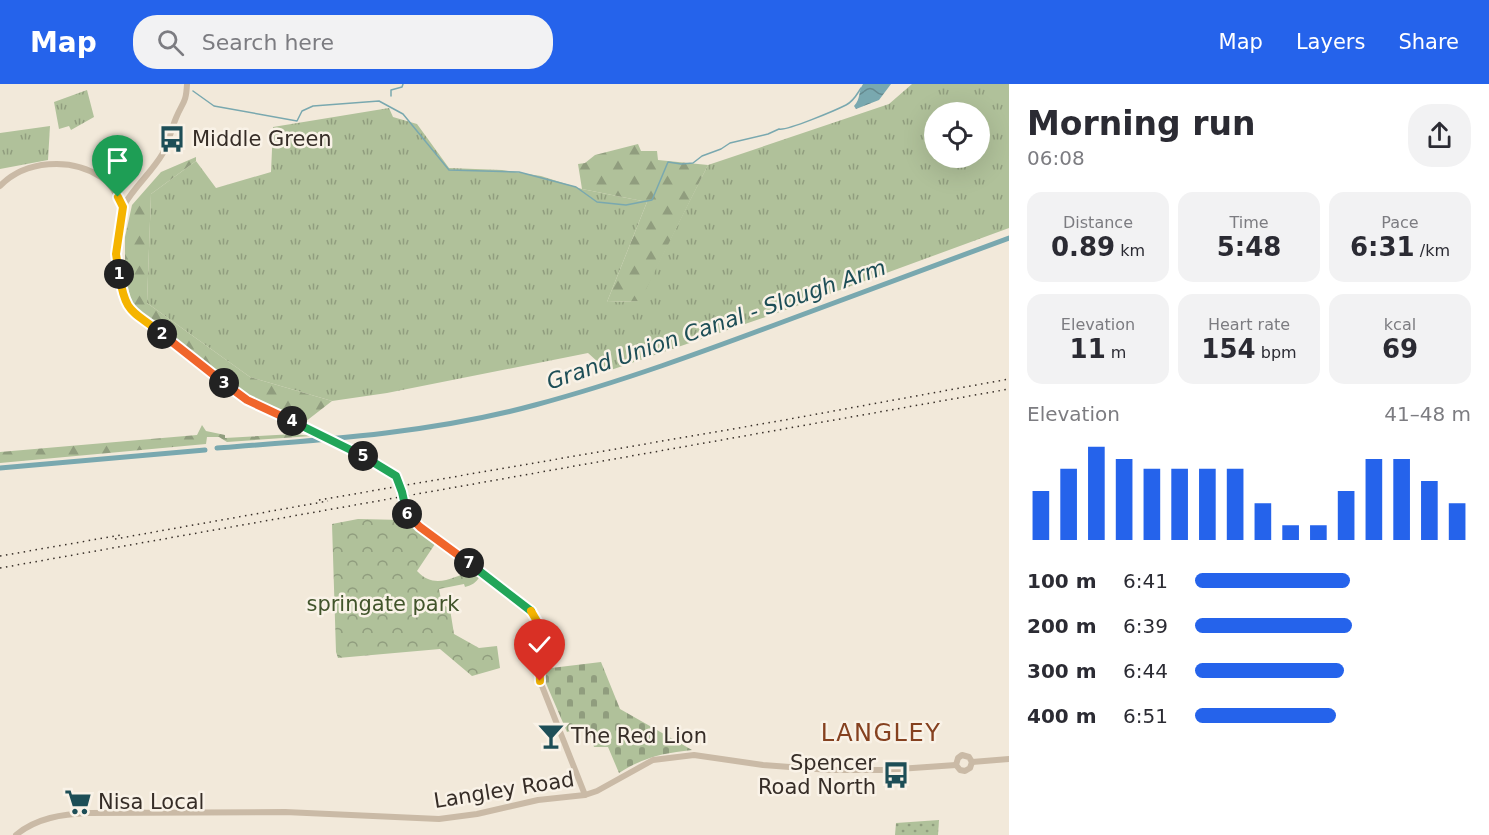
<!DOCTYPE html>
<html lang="en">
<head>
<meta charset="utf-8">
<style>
  :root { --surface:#fff; --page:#f2f2f3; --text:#2b2b33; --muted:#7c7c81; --accent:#2563eb }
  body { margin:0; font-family:"DejaVu Sans",sans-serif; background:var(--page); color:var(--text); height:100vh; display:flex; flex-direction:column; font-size:22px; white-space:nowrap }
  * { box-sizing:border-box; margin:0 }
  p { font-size:20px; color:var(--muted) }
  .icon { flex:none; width:33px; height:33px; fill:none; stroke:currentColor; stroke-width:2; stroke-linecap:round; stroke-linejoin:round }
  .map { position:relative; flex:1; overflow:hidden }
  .side { display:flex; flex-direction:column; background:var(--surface); width:480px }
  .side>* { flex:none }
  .controls { position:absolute; left:924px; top:18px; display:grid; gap:12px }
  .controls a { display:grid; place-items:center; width:66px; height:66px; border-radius:50%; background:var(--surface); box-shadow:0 6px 24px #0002; font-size:30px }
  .pin { position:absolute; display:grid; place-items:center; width:51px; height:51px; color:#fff; margin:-62px -26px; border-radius:50% 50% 50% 0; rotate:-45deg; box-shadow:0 0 6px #0007 }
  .pin .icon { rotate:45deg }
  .km { position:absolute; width:30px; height:30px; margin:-15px; border-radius:50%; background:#222; color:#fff; font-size:16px; line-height:30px; text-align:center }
  .round { display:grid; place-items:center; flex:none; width:63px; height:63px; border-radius:24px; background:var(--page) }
  .summary { display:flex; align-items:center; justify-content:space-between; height:102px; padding:0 18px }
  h1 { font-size:33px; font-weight:700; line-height:45px }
  .stats { display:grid; grid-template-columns:repeat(3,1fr); gap:9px; height:102px; padding:6px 18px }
  .stats div { display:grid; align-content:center; border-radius:15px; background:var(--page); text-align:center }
  .stats b { font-size:26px; font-weight:700 }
  .stats small { font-size:16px; font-weight:400 }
  .stats p { font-size:16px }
  .chart { height:168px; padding:12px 18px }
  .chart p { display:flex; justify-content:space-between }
  .chart svg { width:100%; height:108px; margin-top:6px; stroke:var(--accent); stroke-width:6 }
  ul { padding:0 18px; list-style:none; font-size:20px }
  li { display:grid; grid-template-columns:96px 72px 1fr; align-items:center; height:45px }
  li i { height:15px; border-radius:8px; background:var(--accent) }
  header { display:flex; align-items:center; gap:36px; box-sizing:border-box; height:84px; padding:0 30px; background:var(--accent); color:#fff }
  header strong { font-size:28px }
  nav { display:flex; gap:33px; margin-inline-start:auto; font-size:21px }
  .search { width:420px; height:54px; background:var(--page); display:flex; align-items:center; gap:15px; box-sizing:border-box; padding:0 21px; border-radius:24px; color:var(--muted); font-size:22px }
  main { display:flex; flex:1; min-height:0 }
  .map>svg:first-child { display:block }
  .grass { fill:url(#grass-tufts); fill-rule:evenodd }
  .forest { fill:url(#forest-firs) }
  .cemetery { fill:url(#cemetery-stones) }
  .park { fill:url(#park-crowns) }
  .garden { fill:url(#garden-dots) }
  .water { fill:url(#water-waves) }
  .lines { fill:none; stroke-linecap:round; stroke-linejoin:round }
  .stream { stroke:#79a8af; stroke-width:1.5 }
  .canal { stroke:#79a8af; stroke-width:5 }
  .tertiary { stroke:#cabaa6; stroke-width:6 }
  .rail { stroke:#362d27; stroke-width:1.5; stroke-dasharray:1.5 4.5; stroke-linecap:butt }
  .tertiary-bridge { stroke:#cabaa6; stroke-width:6 }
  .split-1-casing { stroke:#fff; stroke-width:12 }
  .split-2-casing { stroke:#fff; stroke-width:12 }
  .split-3-casing { stroke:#fff; stroke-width:12 }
  .split-4-casing { stroke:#fff; stroke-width:12 }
  .split-5-casing { stroke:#fff; stroke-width:12 }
  .split-6-casing { stroke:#fff; stroke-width:12 }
  .split-7-casing { stroke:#fff; stroke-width:12 }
  .split-8-casing { stroke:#fff; stroke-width:12 }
  .split-9-casing { stroke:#fff; stroke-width:12 }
  .split-1 { stroke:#f5b400; stroke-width:8 }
  .split-2 { stroke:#f5b400; stroke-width:8 }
  .split-3 { stroke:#f0652b; stroke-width:8 }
  .split-4 { stroke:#f0652b; stroke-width:8 }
  .split-5 { stroke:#22a559; stroke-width:8 }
  .split-6 { stroke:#22a559; stroke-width:8 }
  .split-7 { stroke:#f0652b; stroke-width:8 }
  .split-8 { stroke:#22a559; stroke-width:8 }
  .split-9 { stroke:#f5b400; stroke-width:8 }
  .labels { text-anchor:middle; stroke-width:5; stroke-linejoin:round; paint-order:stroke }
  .poi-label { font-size:21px; fill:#362d27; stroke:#f9f2e7; text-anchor:start }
  .park-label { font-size:21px; fill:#41542b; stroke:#f9f2e7 }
  .street-label { font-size:21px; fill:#362d27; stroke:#f9f2e7 }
  .water-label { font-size:22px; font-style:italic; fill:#1d4e57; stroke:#f9f2e7 }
  .quarter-label { font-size:24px; letter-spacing:1.5px; fill:#854120; stroke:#f9f2e7 }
</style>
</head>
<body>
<header>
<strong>Map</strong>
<div class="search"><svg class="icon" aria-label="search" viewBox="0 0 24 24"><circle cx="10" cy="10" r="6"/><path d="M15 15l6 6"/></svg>Search here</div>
<nav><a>Map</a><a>Layers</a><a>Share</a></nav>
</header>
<main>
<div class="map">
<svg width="1009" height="751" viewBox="0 0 1009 751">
  <defs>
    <pattern id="grass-tufts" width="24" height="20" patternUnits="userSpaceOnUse" patternTransform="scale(1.5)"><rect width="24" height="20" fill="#b0c19a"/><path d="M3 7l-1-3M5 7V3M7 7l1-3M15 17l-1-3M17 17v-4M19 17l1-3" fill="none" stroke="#909d7e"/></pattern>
    <pattern id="forest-firs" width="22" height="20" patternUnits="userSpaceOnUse" patternTransform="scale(1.5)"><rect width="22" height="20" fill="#b0c19a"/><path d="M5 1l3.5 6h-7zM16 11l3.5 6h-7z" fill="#909d7e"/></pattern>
    <pattern id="cemetery-stones" width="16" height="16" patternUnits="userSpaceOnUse" patternTransform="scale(1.5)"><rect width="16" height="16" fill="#b0c19a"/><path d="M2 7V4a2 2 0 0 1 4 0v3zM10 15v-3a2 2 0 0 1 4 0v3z" fill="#909d7e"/></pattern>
    <pattern id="park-crowns" width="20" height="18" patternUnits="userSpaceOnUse" patternTransform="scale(1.5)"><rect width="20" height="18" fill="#b0c19a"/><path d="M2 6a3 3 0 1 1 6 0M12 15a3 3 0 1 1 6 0" fill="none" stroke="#909d7e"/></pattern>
    <pattern id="garden-dots" width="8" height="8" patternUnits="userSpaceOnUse" patternTransform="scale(1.5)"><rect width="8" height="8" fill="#b0c19a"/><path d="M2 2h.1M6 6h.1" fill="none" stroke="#909d7e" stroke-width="1.8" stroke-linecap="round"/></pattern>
    <pattern id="water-waves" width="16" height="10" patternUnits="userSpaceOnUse" patternTransform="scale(1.5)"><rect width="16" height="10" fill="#79a8af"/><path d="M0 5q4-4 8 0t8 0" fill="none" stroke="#64898e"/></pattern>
  </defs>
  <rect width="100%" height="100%" fill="#f2e9da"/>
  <g class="grass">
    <path d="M912,0H1009V144L780,228L608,287L588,269L387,309L332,317L250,293L147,219L151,110L196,77L216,104L271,88L273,43L389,24L393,33L417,40L449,84L502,86L541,92L582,105L647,118L607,218L639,217L708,81L889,20ZM934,28H980V74H934Z"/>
    <path d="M87,6L94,33L71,46L69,42L59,45L54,18Z"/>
    <path d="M50,42L48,76L0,85V49Z"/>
  </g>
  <g class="forest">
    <path d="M638,60L641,67H657L658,76L708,81L640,217L607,218L647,118L582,105L578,80L585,79L595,71Z"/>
    <path d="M196,73V77L151,110L147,219L250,293L332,317L305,338L248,312L132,222L125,189V153L132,121L161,88Z"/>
    <path d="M202,341L206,347L225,351V354L294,350L312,352L227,358L219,353H207L206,360L0,379V368L197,351Z"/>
  </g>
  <path class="cemetery" d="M601,578L620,625L692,666C664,669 644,673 619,689L608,663H594L587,642L567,648L545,597L543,585Z"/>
  <path class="park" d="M358,435L403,436L435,460L417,487C435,506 452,493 473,487L480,492C476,499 472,501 465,503L464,500L439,505L442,520L450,525L454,550L479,564L497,562L500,584L472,592L440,565L338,574L336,568L332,440Z"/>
  <path class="garden" d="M939,736L938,751H895L896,739Z"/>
  <path class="water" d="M863,0H891L879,16L856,25L854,22C861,15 858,7 863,0Z"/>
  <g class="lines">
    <g class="stream">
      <path d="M193,7L214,22L297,37L302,27L313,22L379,17L403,30L449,86L519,88L576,103L597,118L626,121L652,116L668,78L681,80L693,79L702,72L721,65L730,59L768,50L779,45C787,47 836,26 846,21C854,17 857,10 861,4"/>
      <path d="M391,12V6L402,3L403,0"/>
    </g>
    <g class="canal">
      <path d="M217,364C323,356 432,349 535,321C621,298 705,267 788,236C862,208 936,181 1009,154"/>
      <path d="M0,384L205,366"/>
    </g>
    <g class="tertiary">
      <path d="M187,0C186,20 183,17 176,34C171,46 169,58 163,69C152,88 135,102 124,121C111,146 117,201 129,225L247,316L346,363L396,392"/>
      <path d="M0,102C25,76 71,73 101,93C112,100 117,112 123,123"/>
      <path d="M404,422L407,430L420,443L531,527C544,550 536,572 540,597L585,711"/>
      <path d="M972,678L1009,675"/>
      <path d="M956,681L958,674L962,671L969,673L972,678"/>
      <path d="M956,681L960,686L965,687L970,684L972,678"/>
      <path d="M16,751C36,734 63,730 88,729L285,728L439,735L477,730L538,716L585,711L597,707L653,676L694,671L763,681L830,686H884L956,681"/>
    </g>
    <g class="rail">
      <path d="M319,416L779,337L1009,295"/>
      <path d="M115,455L328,417"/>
      <path d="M0,472L121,451"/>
      <path d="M0,484L1009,305"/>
    </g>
    <path class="tertiary-bridge" d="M396,392L402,408L404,422"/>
  </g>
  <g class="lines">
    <defs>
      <path id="split-1" d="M118,113L123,123L116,170L119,190"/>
      <path id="split-2" d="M119,190C126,232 132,225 162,250"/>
      <path id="split-3" d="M162,250L224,299"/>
      <path id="split-4" d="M224,299L247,316L292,337"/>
      <path id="split-5" d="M292,337L363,372"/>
      <path id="split-6" d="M363,372L396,392L402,408L407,430"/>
      <path id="split-7" d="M407,430L420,443L469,479"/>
      <path id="split-8" d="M469,479L531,527"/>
      <path id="split-9" d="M531,527L538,539L540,597"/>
    </defs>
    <use href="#split-1" class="split-1-casing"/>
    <use href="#split-2" class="split-2-casing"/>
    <use href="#split-3" class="split-3-casing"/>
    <use href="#split-4" class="split-4-casing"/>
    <use href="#split-5" class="split-5-casing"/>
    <use href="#split-6" class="split-6-casing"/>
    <use href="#split-7" class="split-7-casing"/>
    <use href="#split-8" class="split-8-casing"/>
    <use href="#split-9" class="split-9-casing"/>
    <use href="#split-1" class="split-1"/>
    <use href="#split-2" class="split-2"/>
    <use href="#split-3" class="split-3"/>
    <use href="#split-4" class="split-4"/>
    <use href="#split-5" class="split-5"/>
    <use href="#split-6" class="split-6"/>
    <use href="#split-7" class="split-7"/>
    <use href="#split-8" class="split-8"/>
    <use href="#split-9" class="split-9"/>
  </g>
  <defs>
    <symbol id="bus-bare" viewBox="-9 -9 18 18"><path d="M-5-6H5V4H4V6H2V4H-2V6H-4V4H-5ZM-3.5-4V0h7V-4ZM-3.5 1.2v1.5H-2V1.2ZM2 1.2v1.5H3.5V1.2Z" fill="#1d4e57" stroke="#f9f2e7" stroke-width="2.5" paint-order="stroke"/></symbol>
    <symbol id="bar-bare" viewBox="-9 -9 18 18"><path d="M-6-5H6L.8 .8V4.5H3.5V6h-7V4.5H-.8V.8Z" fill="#1d4e57" stroke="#f9f2e7" stroke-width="2.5" paint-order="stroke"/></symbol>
    <symbol id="supermarket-bare" viewBox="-9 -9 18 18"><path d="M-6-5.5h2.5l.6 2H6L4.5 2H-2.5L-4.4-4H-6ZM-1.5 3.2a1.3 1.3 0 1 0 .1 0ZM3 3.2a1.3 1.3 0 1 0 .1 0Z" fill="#1d4e57" stroke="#f9f2e7" stroke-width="2.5" paint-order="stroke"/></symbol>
  </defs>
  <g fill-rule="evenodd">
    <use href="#bus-bare" x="153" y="36" width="38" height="38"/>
    <use href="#bar-bare" x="532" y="633" width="38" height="38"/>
    <use href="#bus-bare" x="877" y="672" width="38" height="38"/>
    <use href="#supermarket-bare" x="59" y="699" width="38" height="38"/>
  </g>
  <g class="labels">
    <g class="poi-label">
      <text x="192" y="62">Middle Green</text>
      <text x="571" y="659">The Red Lion</text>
      <text x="876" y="686" text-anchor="end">Spencer<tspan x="876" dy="24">Road North</tspan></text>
      <text x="98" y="725">Nisa Local</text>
    </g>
    <g class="park-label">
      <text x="383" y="527">springate park</text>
    </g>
    <g class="street-label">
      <text transform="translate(504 706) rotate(-9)" y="7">Langley Road</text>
    </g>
    <g class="water-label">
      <text transform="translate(716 240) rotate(-19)" y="8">Grand Union Canal - Slough Arm</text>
    </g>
    <g class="quarter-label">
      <text x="881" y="657">LANGLEY</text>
    </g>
  </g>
</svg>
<div class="controls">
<a><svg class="icon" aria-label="locate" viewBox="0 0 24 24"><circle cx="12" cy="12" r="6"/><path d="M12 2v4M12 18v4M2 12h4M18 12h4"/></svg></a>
</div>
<div class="pin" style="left:118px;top:113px;background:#1e9e55"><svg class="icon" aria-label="arrive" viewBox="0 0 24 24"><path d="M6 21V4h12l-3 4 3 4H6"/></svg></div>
<div class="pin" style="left:540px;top:597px;background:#d93025"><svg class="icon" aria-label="check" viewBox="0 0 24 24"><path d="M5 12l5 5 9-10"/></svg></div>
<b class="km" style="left:119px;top:190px">1</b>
<b class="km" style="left:162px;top:250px">2</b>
<b class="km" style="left:224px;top:299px">3</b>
<b class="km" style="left:292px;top:337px">4</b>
<b class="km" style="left:363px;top:372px">5</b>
<b class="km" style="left:407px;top:430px">6</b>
<b class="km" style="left:469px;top:479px">7</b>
</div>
<section class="side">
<div class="summary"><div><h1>Morning run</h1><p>06:08</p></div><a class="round"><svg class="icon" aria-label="share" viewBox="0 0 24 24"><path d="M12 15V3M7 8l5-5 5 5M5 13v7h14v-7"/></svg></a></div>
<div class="stats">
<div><p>Distance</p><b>0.89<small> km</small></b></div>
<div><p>Time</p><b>5:48</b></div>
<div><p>Pace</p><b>6:31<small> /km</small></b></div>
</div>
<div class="stats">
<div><p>Elevation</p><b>11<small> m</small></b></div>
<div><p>Heart rate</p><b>154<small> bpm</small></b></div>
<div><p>kcal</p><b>69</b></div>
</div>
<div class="chart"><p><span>Elevation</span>41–48 m</p>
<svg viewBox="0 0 160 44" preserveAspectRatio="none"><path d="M5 44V24M15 44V15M25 44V6M35 44V11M45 44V15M55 44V15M65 44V15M75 44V15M85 44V29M95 44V38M105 44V38M115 44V24M125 44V11M135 44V11M145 44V20M155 44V29"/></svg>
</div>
<ul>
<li><b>100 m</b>6:41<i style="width:56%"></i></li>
<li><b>200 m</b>6:39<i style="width:57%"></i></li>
<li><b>300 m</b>6:44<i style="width:54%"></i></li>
<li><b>400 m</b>6:51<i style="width:51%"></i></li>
</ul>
</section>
</main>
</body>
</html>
